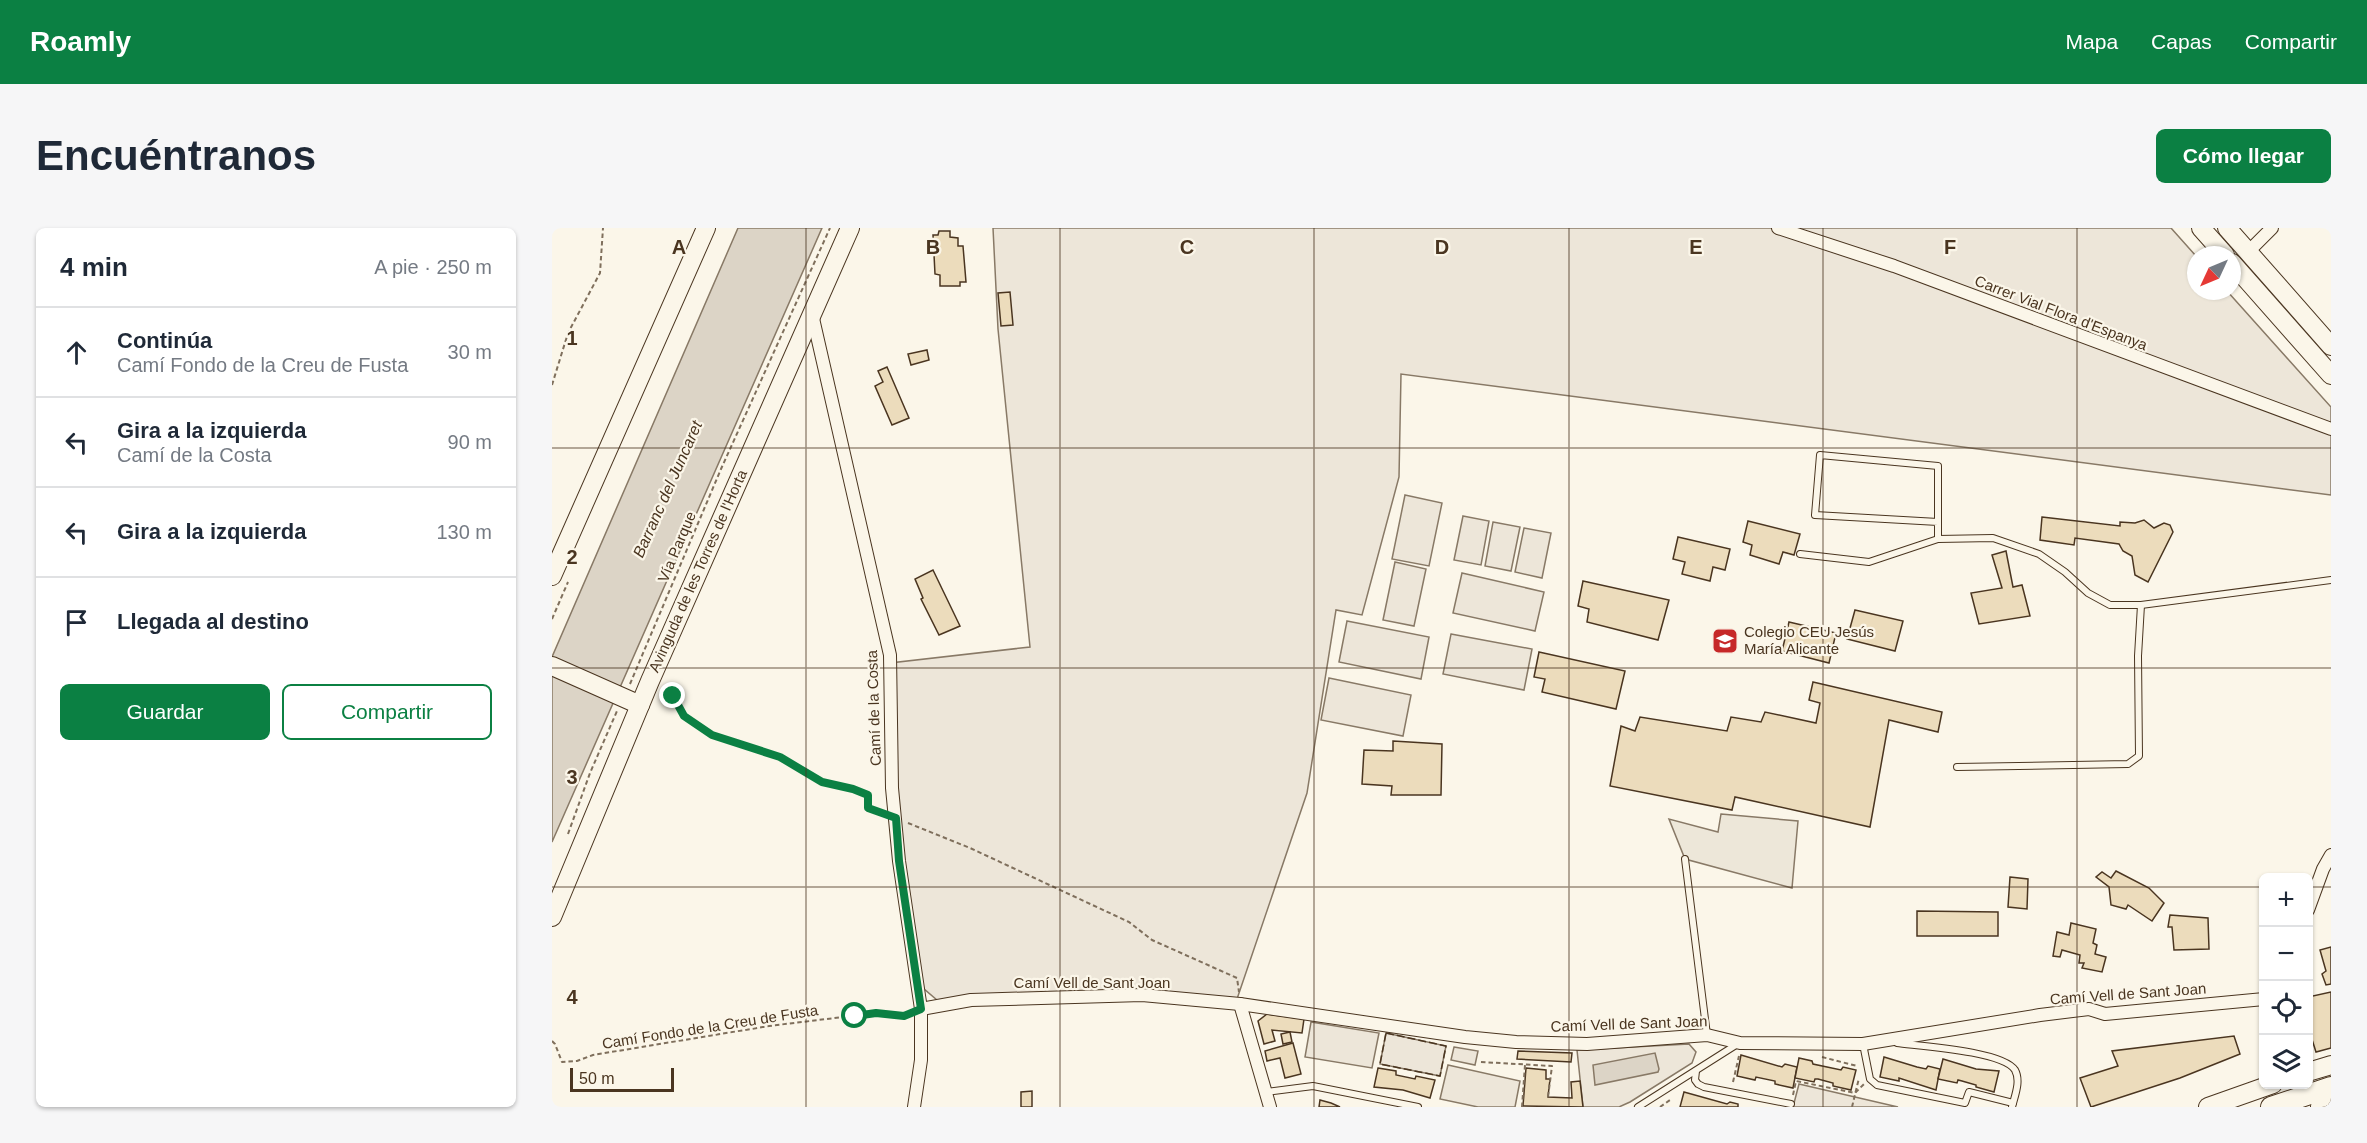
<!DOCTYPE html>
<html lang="es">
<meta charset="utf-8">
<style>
:root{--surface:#fff;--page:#f6f6f7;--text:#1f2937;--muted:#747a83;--line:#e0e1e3;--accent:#0b8043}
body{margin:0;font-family:Arial,sans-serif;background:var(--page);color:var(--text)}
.controls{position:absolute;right:18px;bottom:18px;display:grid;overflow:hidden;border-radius:9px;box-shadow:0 2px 4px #0004}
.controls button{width:54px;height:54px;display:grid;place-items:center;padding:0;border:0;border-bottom:2px solid var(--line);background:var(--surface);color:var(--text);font:30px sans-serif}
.compass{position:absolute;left:1635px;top:18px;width:54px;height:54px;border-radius:50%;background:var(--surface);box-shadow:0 2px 4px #0004;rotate:226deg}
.scale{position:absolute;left:18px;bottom:15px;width:104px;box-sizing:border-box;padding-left:6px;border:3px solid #4a3520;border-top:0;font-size:16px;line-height:21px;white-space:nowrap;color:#4a3520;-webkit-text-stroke:4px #fbf6e9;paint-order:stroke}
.stop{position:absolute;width:18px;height:18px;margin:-14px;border:4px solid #0b8043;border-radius:50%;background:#fff}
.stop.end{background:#0b8043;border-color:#fff;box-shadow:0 2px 6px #0008}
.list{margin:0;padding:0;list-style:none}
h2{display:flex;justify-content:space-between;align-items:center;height:78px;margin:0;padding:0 24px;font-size:26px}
h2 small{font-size:20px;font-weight:400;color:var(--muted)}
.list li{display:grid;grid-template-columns:39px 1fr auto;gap:18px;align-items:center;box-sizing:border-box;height:90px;padding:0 24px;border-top:2px solid var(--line)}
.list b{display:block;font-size:22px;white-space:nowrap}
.list p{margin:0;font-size:20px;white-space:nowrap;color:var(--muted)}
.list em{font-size:20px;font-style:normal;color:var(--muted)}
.actions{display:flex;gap:12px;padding:18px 24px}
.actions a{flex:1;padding:14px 0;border:2px solid var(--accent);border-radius:9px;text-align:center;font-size:21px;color:var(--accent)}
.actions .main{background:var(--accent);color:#fff}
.icon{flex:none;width:33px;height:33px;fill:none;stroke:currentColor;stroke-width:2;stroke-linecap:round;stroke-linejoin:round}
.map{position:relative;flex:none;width:1779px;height:879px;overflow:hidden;border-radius:9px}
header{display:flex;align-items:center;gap:36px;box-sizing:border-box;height:84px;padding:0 30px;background:var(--accent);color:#fff}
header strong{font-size:28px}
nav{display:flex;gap:33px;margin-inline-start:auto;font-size:21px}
.intro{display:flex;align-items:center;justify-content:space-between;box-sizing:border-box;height:144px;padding:0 36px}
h1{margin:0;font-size:42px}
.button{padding:15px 27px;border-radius:9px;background:var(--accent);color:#fff;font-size:21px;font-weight:700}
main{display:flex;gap:36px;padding:0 36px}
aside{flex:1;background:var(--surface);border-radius:9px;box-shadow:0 2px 4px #0004}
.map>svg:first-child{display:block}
.green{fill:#ede6d9;stroke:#887966;stroke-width:1.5}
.parking{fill:#ede7d9;stroke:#887966;stroke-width:1.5}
.water{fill:#dcd4c6;stroke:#887966;stroke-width:1.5}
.building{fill:#ecdcbc;stroke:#4a3520;stroke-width:1.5}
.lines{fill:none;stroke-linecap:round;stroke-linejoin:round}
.service-casing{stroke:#4a3520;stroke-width:8}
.minor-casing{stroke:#4a3520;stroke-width:14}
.secondary-casing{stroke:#4a3520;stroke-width:20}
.primary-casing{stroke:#4a3520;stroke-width:22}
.path{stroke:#7f6f5c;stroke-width:2;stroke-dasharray:4.5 3;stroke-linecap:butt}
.service{stroke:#fbf6e9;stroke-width:6}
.minor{stroke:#fbf6e9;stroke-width:12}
.secondary{stroke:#fbf6e9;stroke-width:18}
.primary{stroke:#fbf6e9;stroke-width:20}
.fence{stroke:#4a3520;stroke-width:1.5;stroke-dasharray:8 3;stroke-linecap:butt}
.route{stroke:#0b8043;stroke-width:8}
.grid{fill:none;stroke:#4a3520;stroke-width:1.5;stroke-opacity:0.55}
.labels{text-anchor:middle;stroke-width:4.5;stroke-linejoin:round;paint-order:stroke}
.street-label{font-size:15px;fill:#4a3520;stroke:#fbf6e9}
.poi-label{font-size:15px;fill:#4a3520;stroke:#fbf6e9;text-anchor:start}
.water-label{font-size:16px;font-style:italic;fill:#4a3520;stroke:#fbf6e9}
.grid-label{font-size:20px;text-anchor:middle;font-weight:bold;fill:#4a3520;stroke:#fbf6e9;stroke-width:4.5;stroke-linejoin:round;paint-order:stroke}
</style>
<header>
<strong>Roamly</strong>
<nav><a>Mapa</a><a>Capas</a><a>Compartir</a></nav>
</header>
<div class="intro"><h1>Encuéntranos</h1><a class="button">Cómo llegar</a></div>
<main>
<aside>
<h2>4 min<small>A pie · 250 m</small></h2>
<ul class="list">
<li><svg class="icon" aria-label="ahead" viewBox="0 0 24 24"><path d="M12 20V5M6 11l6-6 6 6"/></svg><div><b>Continúa</b><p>Camí Fondo de la Creu de Fusta</p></div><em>30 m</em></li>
<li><svg class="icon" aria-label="left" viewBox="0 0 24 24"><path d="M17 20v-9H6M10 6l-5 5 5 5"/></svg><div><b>Gira a la izquierda</b><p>Camí de la Costa</p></div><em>90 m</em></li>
<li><svg class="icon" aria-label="left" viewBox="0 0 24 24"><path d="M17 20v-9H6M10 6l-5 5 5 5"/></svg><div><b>Gira a la izquierda</b></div><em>130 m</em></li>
<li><svg class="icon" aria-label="arrive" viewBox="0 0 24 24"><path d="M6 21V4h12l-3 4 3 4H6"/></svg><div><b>Llegada al destino</b></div></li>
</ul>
<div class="actions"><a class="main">Guardar</a><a>Compartir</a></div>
</aside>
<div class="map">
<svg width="1779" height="879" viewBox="0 0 1779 879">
<rect width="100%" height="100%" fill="#fbf6e9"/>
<!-- green -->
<g class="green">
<path d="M441 0H1619L1644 28V63H1675L1779 179V267L849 146 847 249 810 387 784 382 755 565 685 771 385 772 371 760 344 590 338 435 478 419 446 101Z"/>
<path d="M853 267 890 275 877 338 840 331Z"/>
<path d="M911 288 937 293 929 337 902 332Z"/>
<path d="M941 294 968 299 959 343 933 338Z"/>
<path d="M972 300 999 305 990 350 963 344Z"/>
<path d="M843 334 874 341 862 398 831 392Z"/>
<path d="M910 345 992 364 983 403 901 385Z"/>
<path d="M795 393 877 409 869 451 787 434Z"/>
<path d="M899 406 980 421 972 462 891 446Z"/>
<path d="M777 450 859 467 851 508 769 492Z"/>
<path d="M759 794 827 805 820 840 753 829Z"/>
<path d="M834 805 894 818 888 848 828 836Z"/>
<path d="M1137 816 1144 824 1140 835 1078 874 1067 879H1031L1025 822Z"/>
<path d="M902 819 926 823 923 837 899 832Z"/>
<path d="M896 837 968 853 963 879H926L888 871Z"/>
<path d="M1247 856 1346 879H1241Z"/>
</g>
<!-- parking -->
<path class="parking" d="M1169 586 1246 593 1240 660 1133 631 1117 591 1166 604Z"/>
<!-- water -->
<g class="water">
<path d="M186 0H270L0 614V429Z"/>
<path d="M1103 825 1107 841 1106 844 1043 857 1041 837Z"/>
</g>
<!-- building -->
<g class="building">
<path d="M387 3H398V9L406 10V18H411L414 54H408V58H388V47L383 46 381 7H386Z"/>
<path d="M458 64 461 97 449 98 446 65Z"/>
<path d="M375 122 377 132 359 137 356 126Z"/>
<path d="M335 139 357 190 340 197 323 158 331 154 326 143Z"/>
<path d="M1490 289 1568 298V294L1583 295 1592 292 1602 300 1612 295 1618 297 1621 304 1596 354 1583 347 1580 328 1571 323 1567 316 1523 310 1522 317 1488 312Z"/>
<path d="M1196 293 1248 306 1242 327 1231 324 1227 336 1198 327 1200 317 1191 314Z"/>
<path d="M1126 309 1178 321 1173 342 1161 339 1158 353 1130 346 1133 334 1121 331Z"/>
<path d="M1454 323 1461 359 1470 357 1478 388 1427 396 1419 365 1450 360 1440 327Z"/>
<path d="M381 342 408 398 387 407 369 371 371 370 363 351Z"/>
<path d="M1031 353 1117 372 1106 412 1035 394 1037 381 1026 378Z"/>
<path d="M1303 382 1351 393 1343 423 1295 411Z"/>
<path d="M1237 394 1284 405 1277 435 1230 423Z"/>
<path d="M987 424 1073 443 1064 481 990 464 993 451 982 449Z"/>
<path d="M1261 454 1390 484 1386 504 1337 492 1318 599 1183 569 1180 582 1058 558 1069 498 1083 503 1088 489 1175 503 1179 489 1209 494 1213 484 1264 495 1268 475 1257 472Z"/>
<path d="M841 513 890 516 889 567H839L840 558 810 556 812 522 841 523Z"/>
<path d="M1564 643 1597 660 1612 675 1600 693 1576 677 1574 681 1559 677 1557 659 1544 649 1550 644 1559 650Z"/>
<path d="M1458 649 1476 651 1475 681 1456 679Z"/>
<path d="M1365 683 1446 684V708H1365Z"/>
<path d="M1618 687 1656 690 1657 721 1622 722 1620 699H1616Z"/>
<path d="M1519 695 1544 701 1541 715 1545 717 1543 726 1554 729 1550 744 1530 740 1532 735H1527L1528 727 1510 722 1508 729 1501 728 1505 704 1517 707Z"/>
<path d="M1779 719V756L1774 757 1770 746 1774 743 1768 722Z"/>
<path d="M1779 764V820L1764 824 1756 799V788L1760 787 1756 779V769Z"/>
<path d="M715 786 752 791 750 805 720 802 723 813 712 816 706 793Z"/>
<path d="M738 804 740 814 731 816 729 806Z"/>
<path d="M1682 808 1688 826 1628 850 1539 879 1528 850 1566 838 1560 823Z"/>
<path d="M741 815 749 846 733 850 728 830 715 833 713 823Z"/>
<path d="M966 823 1020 825 1019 834 965 831Z"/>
<path d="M1189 827 1230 839 1233 836 1245 839 1241 860 1223 856V853L1204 849 1203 852 1185 848Z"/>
<path d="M1332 829 1365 839 1374 841 1376 838 1388 841 1384 862 1347 850V853L1328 849Z"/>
<path d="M1247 830 1260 833 1261 836 1289 842 1291 839 1304 842 1299 862 1281 858V855L1266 851H1263L1262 854 1243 850Z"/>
<path d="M1391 831 1424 841 1447 843 1442 864 1424 859V857L1410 853 1406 852 1405 855 1386 851Z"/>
<path d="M826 840 844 843V847L863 851 864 848 883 852 878 870 851 862 822 859Z"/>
<path d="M974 840 994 842V851H998L996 869 1020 870 1019 854 1028 853 1031 879 971 878Z"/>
<path d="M480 863V879H469V864Z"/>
<path d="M1132 864 1175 876 1178 874 1186 876V879H1128Z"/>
<path d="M768 872 779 875 788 879H767Z"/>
</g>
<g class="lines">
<!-- service casing -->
<g class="service-casing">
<g id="service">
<path d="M1386 311V238L1268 227 1263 287 1386 294"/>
<path d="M1248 326 1317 334 1386 311 1441 310 1487 326 1513 344 1536 365 1558 377H1589L1779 352"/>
<path d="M1405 539 1576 536 1587 528 1586 428 1589 377"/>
<path d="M1133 631 1155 807"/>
<path d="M1345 815C1368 818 1451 823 1463 842 1469 853 1463 867 1460 879"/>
<path d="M1311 816 1318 851 1325 857 1413 875 1417 864 1461 875"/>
<path d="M1144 843 1143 852 1146 856 1152 859 1239 876"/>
<path d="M714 864 761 858 866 879"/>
<path d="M1086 879 1187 815"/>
</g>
</g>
<!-- minor casing -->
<g class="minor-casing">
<g id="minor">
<path d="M1226 0 1342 38 1779 201"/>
<path d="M1696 24 1720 0"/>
<path d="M260 86 338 427 340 560 347 633 369 781V832L362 879"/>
<path d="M1756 682 1771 641 1779 627"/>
<path d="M688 776 718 879"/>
<path d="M369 781 419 772 590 767 688 776 913 809 964 814 1035 816 1155 807 1188 815 1311 816 1488 787 1537 781 1553 786 1712 771"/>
</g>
</g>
<!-- secondary casing -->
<g class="secondary-casing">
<g id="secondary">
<path d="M1649 0 1673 27"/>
<path d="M1675 0 1779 118"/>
<path d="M1680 35 1779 147"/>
<path d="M0 348 154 0"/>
<path d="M0 438 88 477"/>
<path d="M0 689 98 453 298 0"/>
<path d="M1756 844 1779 837"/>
<path d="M1656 879 1721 856"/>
</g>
</g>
<!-- primary casing -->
<g class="primary-casing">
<g id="primary">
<path d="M1719 879 1779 859"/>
<path d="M1769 879 1779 876"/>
</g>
</g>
<!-- path -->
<g class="path">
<path d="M0 157 16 105 48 45 51 0"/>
<path d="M0 391 16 354"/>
<path d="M78 456 169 241 278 0"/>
<path d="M111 460 121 468 132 488 160 507 228 529 270 554 301 561 316 567V580L328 584"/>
<path d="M356 595 418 620 577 694 600 712 685 750 687 764"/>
<path d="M16 606 38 545 65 483"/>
<path d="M0 813 3 816 10 834 25 833 41 827 217 798 324 785 352 788 356 786"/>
<path d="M1270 829 1305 838"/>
<path d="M929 834 1000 838 996 869"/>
<path d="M1181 854 1187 828"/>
<path d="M1241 867 1244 853 1303 865 1312 856"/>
<path d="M970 879 973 837"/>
<path d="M1108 879 1118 872"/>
<path d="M1300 879 1307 850"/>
</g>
<!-- service -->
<use href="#service" class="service"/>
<!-- minor -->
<use href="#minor" class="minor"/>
<!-- secondary -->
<use href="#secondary" class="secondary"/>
<!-- primary -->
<use href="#primary" class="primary"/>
<!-- fence -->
<path class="fence" d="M834 805 894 818 888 848 828 836Z"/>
</g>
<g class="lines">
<!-- route -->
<path class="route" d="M121 468 132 488 160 507 228 529 270 554 301 561 316 567V580L344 590 347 633 369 781 352 788 324 785 303 788"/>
</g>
<!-- grid -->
<path class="grid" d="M254 0V879M508 0V879M762 0V879M1017 0V879M1271 0V879M1525 0V879M0 220H1779M0 440H1779M0 659H1712M1756 659H1779"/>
<!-- icons -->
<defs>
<g id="school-square" transform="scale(1.35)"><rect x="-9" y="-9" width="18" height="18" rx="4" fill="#c62828" stroke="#fbf6e9"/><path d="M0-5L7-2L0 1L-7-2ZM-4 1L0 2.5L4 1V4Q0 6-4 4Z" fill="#fff"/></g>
</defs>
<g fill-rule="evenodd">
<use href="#school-square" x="1173" y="413"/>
</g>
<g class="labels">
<!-- street labels -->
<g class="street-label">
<text transform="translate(1509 85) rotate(21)" y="5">Carrer Vial Flora d'Espanya</text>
<text transform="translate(125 319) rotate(-67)" y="5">Vía Parque</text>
<text transform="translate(146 343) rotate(-66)" y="5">Avinguda de les Torres de l'Horta</text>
<text transform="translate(322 480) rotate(-92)" y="5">Camí de la Costa</text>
<text x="540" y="760">Camí Vell de Sant Joan</text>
<text transform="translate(1576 766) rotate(-4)" y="5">Camí Vell de Sant Joan</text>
<text transform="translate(1077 796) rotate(-2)" y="5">Camí Vell de Sant Joan</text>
<text transform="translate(158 799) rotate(-9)" y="5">Camí Fondo de la Creu de Fusta</text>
</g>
<!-- poi labels -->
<g class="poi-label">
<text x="1192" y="409">Colegio CEU Jesús<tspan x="1192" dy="17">María Alicante</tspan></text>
</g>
<!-- water labels -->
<g class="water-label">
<text transform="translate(115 261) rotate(-66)" y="6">Barranc del Juncaret</text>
</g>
</g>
<g class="grid-label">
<text x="127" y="26">A</text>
<text x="381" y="26">B</text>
<text x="635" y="26">C</text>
<text x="890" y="26">D</text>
<text x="1144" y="26">E</text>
<text x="1398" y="26">F</text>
<text x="20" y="117">1</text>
<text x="20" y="336">2</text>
<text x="20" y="556">3</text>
<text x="20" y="776">4</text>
</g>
</svg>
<div class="controls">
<button>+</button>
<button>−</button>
<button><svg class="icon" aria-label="locate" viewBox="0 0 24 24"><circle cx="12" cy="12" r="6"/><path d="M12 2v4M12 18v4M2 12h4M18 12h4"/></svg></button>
<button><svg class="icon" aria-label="layers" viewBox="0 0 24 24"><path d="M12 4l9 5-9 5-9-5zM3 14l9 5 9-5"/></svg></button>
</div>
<svg class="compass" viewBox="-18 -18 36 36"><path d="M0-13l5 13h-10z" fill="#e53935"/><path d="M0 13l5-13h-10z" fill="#747a83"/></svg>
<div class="scale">50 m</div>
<div class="stop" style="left:303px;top:788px"></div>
<div class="stop end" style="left:121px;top:468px"></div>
</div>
</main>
